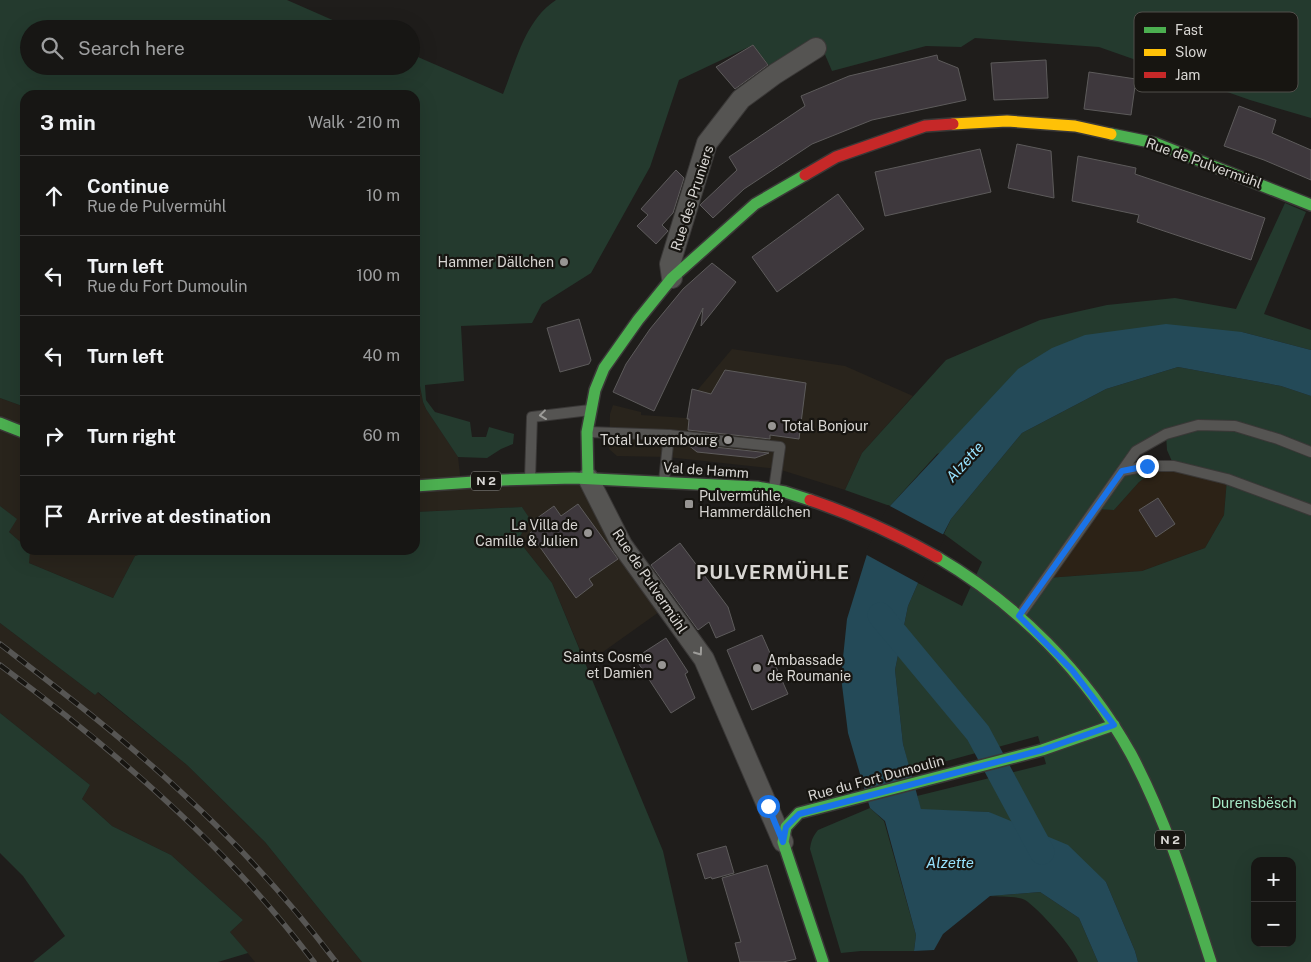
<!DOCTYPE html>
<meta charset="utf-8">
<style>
:root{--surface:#171614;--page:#201f1d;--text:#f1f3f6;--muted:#9e9fa0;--line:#363534}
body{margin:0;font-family:"Public Sans",sans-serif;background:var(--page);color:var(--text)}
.controls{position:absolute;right:15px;bottom:15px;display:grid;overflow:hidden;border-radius:10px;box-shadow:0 5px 20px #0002}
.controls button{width:45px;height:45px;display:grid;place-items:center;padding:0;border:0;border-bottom:1px solid var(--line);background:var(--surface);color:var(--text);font:25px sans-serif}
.stop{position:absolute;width:15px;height:15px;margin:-11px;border:4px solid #1a73e8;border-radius:50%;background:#fff}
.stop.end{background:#1a73e8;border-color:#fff;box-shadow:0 1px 5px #0008}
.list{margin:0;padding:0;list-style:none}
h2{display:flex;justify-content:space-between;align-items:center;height:65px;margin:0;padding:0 20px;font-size:21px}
h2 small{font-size:16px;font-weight:400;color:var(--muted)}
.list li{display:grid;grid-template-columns:32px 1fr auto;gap:15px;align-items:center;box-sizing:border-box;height:80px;padding:0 20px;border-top:1px solid var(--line)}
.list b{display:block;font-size:19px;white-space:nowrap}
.list p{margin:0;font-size:16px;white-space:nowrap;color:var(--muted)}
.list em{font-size:16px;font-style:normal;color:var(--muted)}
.icon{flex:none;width:28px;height:28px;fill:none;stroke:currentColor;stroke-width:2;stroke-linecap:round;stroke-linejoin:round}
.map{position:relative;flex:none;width:1311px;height:962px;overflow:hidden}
.search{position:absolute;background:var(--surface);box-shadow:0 5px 20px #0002;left:20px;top:20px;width:400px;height:55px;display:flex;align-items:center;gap:12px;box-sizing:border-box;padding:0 18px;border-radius:28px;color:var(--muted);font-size:19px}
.panel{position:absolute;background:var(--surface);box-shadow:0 5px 20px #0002;left:20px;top:90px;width:400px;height:465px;border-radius:15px}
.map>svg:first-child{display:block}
.built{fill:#29241c}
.industrial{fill:#2c2216}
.green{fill:#243a2e;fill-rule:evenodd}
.water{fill:#244a58}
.pier{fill:#1f1d1b}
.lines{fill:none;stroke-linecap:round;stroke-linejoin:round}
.canal{stroke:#244a58;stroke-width:25}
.building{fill:#3e383d;stroke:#5d5b5b}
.lane-casing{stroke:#3a3837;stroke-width:12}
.street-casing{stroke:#3a3837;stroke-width:22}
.fast-casing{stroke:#3a3837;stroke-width:14}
.slow-casing{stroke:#3a3837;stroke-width:14}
.jam-casing{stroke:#3a3837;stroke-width:14}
.lane{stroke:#555452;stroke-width:10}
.street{stroke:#555452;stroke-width:20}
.fast{stroke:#4caf50;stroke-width:11}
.slow{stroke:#ffc107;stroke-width:11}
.jam{stroke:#c62828;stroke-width:11}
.rail-casing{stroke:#575654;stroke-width:5.5}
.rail{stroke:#171511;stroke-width:4;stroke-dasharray:11;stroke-linecap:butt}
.oneway{stroke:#9d9c99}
.route{stroke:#1a73e8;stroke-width:6}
.poi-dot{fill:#979593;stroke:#171511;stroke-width:2}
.labels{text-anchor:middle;stroke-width:4.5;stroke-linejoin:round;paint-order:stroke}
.shield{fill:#171511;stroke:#9e9c99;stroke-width:1}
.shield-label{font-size:12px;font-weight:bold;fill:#d8d6d3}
.street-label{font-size:14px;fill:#d8d6d3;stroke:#171511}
.poi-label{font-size:14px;fill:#d8d6d3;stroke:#171511;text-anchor:end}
.park-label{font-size:14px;fill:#a7ebc8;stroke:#171511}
.water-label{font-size:15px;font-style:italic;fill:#97e2fe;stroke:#171511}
.district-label{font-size:19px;font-weight:bold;letter-spacing:1px;fill:#d8d6d3;stroke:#171511}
.key{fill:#171511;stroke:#514f4b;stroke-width:1}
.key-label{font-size:14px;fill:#d8d6d3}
</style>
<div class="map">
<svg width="1311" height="962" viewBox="0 0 1311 962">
<rect width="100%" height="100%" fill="#1f1d1b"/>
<!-- built -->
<g class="built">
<path d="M732 349 845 366 913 396 862 453 845 490 778 469 667 457 617 456 609 449 610 414 613 405 641 412V415L687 418 690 399Z"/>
<path d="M420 386 423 402 426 409 458 457 461 483 588 478 666 607 586 664 552 583 518 540 530 520 522 507 415 512V387Z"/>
<path d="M0 398 25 407V546L9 532 16 519 0 506Z"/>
<path d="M29 550H154L135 556 113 598 29 563Z"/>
<path d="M0 623 95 695 97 692 187 765 265 842 362 962H255L230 932 243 920 171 855 112 826 82 799 90 785 0 713Z"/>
</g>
<!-- industrial -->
<path class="industrial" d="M1163 465 1227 479 1224 515 1205 548 1142 571 1046 578 1095 509 1114 510 1139 482Z"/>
<!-- green -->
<g class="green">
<path d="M0 0H287L353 29H29V66H411V54L503 94C516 62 525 20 556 0H1311V118L1250 100 1099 47 975 38 961 47 926 46 832 71 820 43 771 68 753 45 679 80 650 167 591 273 542 304 532 323 461 326 464 381 425 385 426 400 435 412 470 422 472 437H486L489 427 514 434 513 444 501 449 487 458 458 457 426 409 423 402 420 386 415 387V95H25V407L0 398Z"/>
<path d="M1285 203 1306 212 1264 314 1311 330V350L1242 332 937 454 890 506 845 490 862 453 946 360 1040 320 1107 305 1175 298 1236 309Z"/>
<path d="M1178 367 1281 386 1311 396V962H1138L1135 951 1106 882 989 812 921 810 917 796 1046 764 1038 736 910 771 903 744 895 670 908 606 918 583 962 606 982 562 944 534 951 519 1022 433 1106 389ZM1166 434 1167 450 1174 466 1227 479 1224 515 1205 548 1142 571 1047 578 1095 509 1114 510 1139 482 1163 465 1122 471 1136 451ZM1255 861H1292V943H1255Z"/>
<path d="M0 506 17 519 9 532 25 546V550L30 551 29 563 113 598 135 556 154 550H415V512L522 507 530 519 518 540 552 583 663 851 688 962H362L265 842 187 765 98 692 95 695 0 623Z"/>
<path d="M0 713 90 785 82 799 112 826 171 855 243 920 230 932 248 953 218 962H33L65 936 23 876 0 853Z"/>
<path d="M870 808 884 821 916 935 914 951H861L841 953 810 849C811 841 813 836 818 830Z"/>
<path d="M1040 892 1079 918 1098 962H1078C1074 948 1038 908 1025 900 1019 896 998 897 990 896Z"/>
</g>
<!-- water -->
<path class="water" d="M1166 324 1242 332 1311 350V396L1281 386 1178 367 1106 389 1022 433 951 519 918 583 908 606 895 670 903 744 921 809 989 812 1068 845 1106 882 1135 951 1138 962H1098L1079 918 1040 892 990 896 943 934 934 950 914 951 916 935 885 821 870 808 848 733 841 677 847 619 868 551 890 506 1018 369 1052 348 1085 335Z"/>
<!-- pier -->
<path class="pier" d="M888 505 946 536 920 584 865 554Z"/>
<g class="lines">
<!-- canal -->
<path class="canal" d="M880 615 978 733 1042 852"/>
</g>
<!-- building -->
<g class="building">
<path d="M753 45 768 65 735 89 716 67Z"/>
<path d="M937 55 938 60 958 68 966 100 872 120 812 144 744 189 713 218 700 205 737 170 729 157 805 106 801 96 849 76Z"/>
<path d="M1046 60 1048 98 994 100 991 63Z"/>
<path d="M1089 72 1136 79 1131 115 1084 109Z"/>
<path d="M1239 106 1276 120 1272 133 1311 150V180L1264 160 1224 146Z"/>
<path d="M1017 144 1051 151 1054 198 1008 188Z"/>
<path d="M980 149 991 192 885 216 875 172Z"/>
<path d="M1078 156 1136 168 1135 174 1265 218 1251 260 1137 222 1139 215 1072 201Z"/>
<path d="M676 170 684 178 673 213 662 225 668 231 656 244 637 226 648 215 641 209Z"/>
<path d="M838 194 864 229 777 292 752 257Z"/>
<path d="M712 263 736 282 701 326 703 308 654 411 613 392 626 364 650 329 683 289Z"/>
<path d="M579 319 591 360 589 364 560 372 547 328Z"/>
<path d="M725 370 806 383 799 439 770 435V439L688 430 689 419H687L692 389 711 394Z"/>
<path d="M687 444 769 453 755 458 697 452Z"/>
<path d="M1158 498 1175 524 1156 537 1139 510Z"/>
<path d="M578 504 618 559 589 579 593 585 576 598 530 533 538 527 533 521 554 506 561 516Z"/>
<path d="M680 543 728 607 735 630 716 638 709 622 698 630 651 565Z"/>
<path d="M762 635 788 694 752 710 727 650Z"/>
<path d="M666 638 688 672 685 674 695 698 671 713 635 658Z"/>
<path d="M726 846 734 873 712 879 711 877 705 879 697 854Z"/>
<path d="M767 865 796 959 783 962H740L735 943 741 942 722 878Z"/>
</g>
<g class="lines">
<!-- lane casing -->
<g class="lane-casing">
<g id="lane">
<path d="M588 432 669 435 780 447 774 489"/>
<path d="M1122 471 1147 466H1174L1227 479 1311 510"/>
<path d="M530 479 532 417 590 410"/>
<path d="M664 481 669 435"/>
<path d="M1020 615 1136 451 1166 434 1198 425 1235 426 1278 439 1311 452"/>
</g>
</g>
<!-- street casing -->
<g class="street-casing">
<g id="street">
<path d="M672 278 670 264 707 143 741 99 775 74 816 48"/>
<path d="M588 478 622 545 704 659 783 842"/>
</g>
</g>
<!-- fast casing -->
<g class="fast-casing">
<g id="fast">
<path d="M1111 134 1155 143 1311 205"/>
<path d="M0 423 25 433"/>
<path d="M588 478 587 432 595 390 604 368 638 320 672 278 755 204 805 175"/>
<path d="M415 486 503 480 574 478 757 487 785 492 810 500"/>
<path d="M937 557C1017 604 1086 673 1131 754 1166 820 1188 891 1211 962"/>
<path d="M823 962 783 842 786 827 799 813 1042 750 1114 725"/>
</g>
</g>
<!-- slow casing -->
<g class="slow-casing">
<path id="slow" d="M953 124 1007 121 1075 126 1111 134"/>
</g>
<!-- jam casing -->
<g class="jam-casing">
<g id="jam">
<path d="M805 175 836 157 925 126 953 124"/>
<path d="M810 500C854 515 896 534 937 557"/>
</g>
</g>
<!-- lane -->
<use href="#lane" class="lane"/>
<!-- street -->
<use href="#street" class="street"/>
<!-- fast -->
<use href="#fast" class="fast"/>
<!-- slow -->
<use href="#slow" class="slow"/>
<!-- jam -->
<use href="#jam" class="jam"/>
<!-- rail casing -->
<g class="rail-casing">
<g id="rail">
<path d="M0 644C61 691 123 738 180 791 237 843 290 901 336 962"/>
<path d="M0 665C89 731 176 803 251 886 273 910 294 936 314 962"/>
</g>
</g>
<!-- rail -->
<use href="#rail" class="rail"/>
</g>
<!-- one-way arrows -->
<defs><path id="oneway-chevron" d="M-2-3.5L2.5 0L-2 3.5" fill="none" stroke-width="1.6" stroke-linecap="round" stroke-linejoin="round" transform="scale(1.25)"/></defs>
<g class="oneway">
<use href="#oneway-chevron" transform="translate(543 415) rotate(173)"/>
<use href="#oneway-chevron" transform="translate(699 652) rotate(54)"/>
</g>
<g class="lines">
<!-- route -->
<path class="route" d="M768 806 783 842 786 827 799 814 1042 750 1114 725 1072 670 1019 616 1122 471 1147 466"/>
</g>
<!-- markers -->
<g class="poi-dot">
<circle cx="564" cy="262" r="5"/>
<circle cx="772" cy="426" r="5"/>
<circle cx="728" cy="440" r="5"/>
<rect x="684" y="499" width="10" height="10" rx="2.5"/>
<circle cx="588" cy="533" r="5"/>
<circle cx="662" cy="665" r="5"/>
<circle cx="757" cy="668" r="5"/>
</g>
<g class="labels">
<!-- shield labels -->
<g class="shield">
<rect x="471" y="471.5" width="30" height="19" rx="4"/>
<rect x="1155" y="830.5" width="30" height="19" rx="4"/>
</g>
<g class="shield-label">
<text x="486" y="485">N 2</text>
<text x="1170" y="844">N 2</text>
</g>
<!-- street labels -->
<g class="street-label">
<text transform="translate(1204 163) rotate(20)" y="5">Rue de Pulvermühl</text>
<text transform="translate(692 198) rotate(-72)" y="5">Rue des Pruniers</text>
<text transform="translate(706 470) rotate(4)" y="5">Val de Hamm</text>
<text transform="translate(650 581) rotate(56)" y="5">Rue de Pulvermühl</text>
<text transform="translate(876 778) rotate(-15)" y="5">Rue du Fort Dumoulin</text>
</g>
<!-- poi labels -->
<g class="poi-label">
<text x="554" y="267">Hammer Dällchen</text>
<text x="782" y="431" text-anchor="start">Total Bonjour</text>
<text x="718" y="445">Total Luxembourg</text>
<text x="699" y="501" text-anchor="start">Pulvermühle,<tspan x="699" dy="16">Hammerdällchen</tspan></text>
<text x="578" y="530">La Villa de<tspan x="578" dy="16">Camille &amp; Julien</tspan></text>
<text x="652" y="662">Saints Cosme<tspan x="652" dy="16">et Damien</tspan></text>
<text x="767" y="665" text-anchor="start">Ambassade<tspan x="767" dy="16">de Roumanie</tspan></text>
</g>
<!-- park labels -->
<g class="park-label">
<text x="1254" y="808">Durensbësch</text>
</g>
<!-- water labels -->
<g class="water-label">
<text transform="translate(965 462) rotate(-48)" y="5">Alzette</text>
<text x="950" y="868">Alzette</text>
</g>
<!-- district labels -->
<g class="district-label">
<text x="773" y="579">PULVERMÜHLE</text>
</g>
</g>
<!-- legend -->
<rect x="1134" y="12" width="164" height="80" rx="8" class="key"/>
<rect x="1144" y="27" width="22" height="6" fill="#4caf50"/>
<rect x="1144" y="49" width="22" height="7" fill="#ffc107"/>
<rect x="1144" y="72" width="22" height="6" fill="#c62828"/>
<g class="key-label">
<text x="1175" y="35">Fast</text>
<text x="1175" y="57">Slow</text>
<text x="1175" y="80">Jam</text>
</g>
</svg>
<div class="controls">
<button>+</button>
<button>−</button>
</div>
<div class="stop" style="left:768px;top:806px"></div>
<div class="stop end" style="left:1147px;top:466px"></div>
<div class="search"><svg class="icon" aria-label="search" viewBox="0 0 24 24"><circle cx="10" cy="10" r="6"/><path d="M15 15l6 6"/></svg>Search here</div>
<section class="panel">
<h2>3 min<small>Walk · 210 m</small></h2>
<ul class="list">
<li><svg class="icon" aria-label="ahead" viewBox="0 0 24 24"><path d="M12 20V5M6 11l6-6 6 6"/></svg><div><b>Continue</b><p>Rue de Pulvermühl</p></div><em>10 m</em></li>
<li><svg class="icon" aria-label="left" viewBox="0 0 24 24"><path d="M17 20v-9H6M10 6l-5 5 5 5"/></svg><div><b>Turn left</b><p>Rue du Fort Dumoulin</p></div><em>100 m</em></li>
<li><svg class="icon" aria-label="left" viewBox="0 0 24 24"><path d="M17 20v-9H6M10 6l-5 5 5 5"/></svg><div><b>Turn left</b></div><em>40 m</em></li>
<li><svg class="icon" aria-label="right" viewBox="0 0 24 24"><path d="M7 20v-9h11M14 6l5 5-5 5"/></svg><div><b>Turn right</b></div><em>60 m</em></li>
<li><svg class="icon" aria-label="arrive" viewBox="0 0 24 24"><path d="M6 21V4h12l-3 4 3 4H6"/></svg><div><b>Arrive at destination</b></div></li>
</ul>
</section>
</div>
